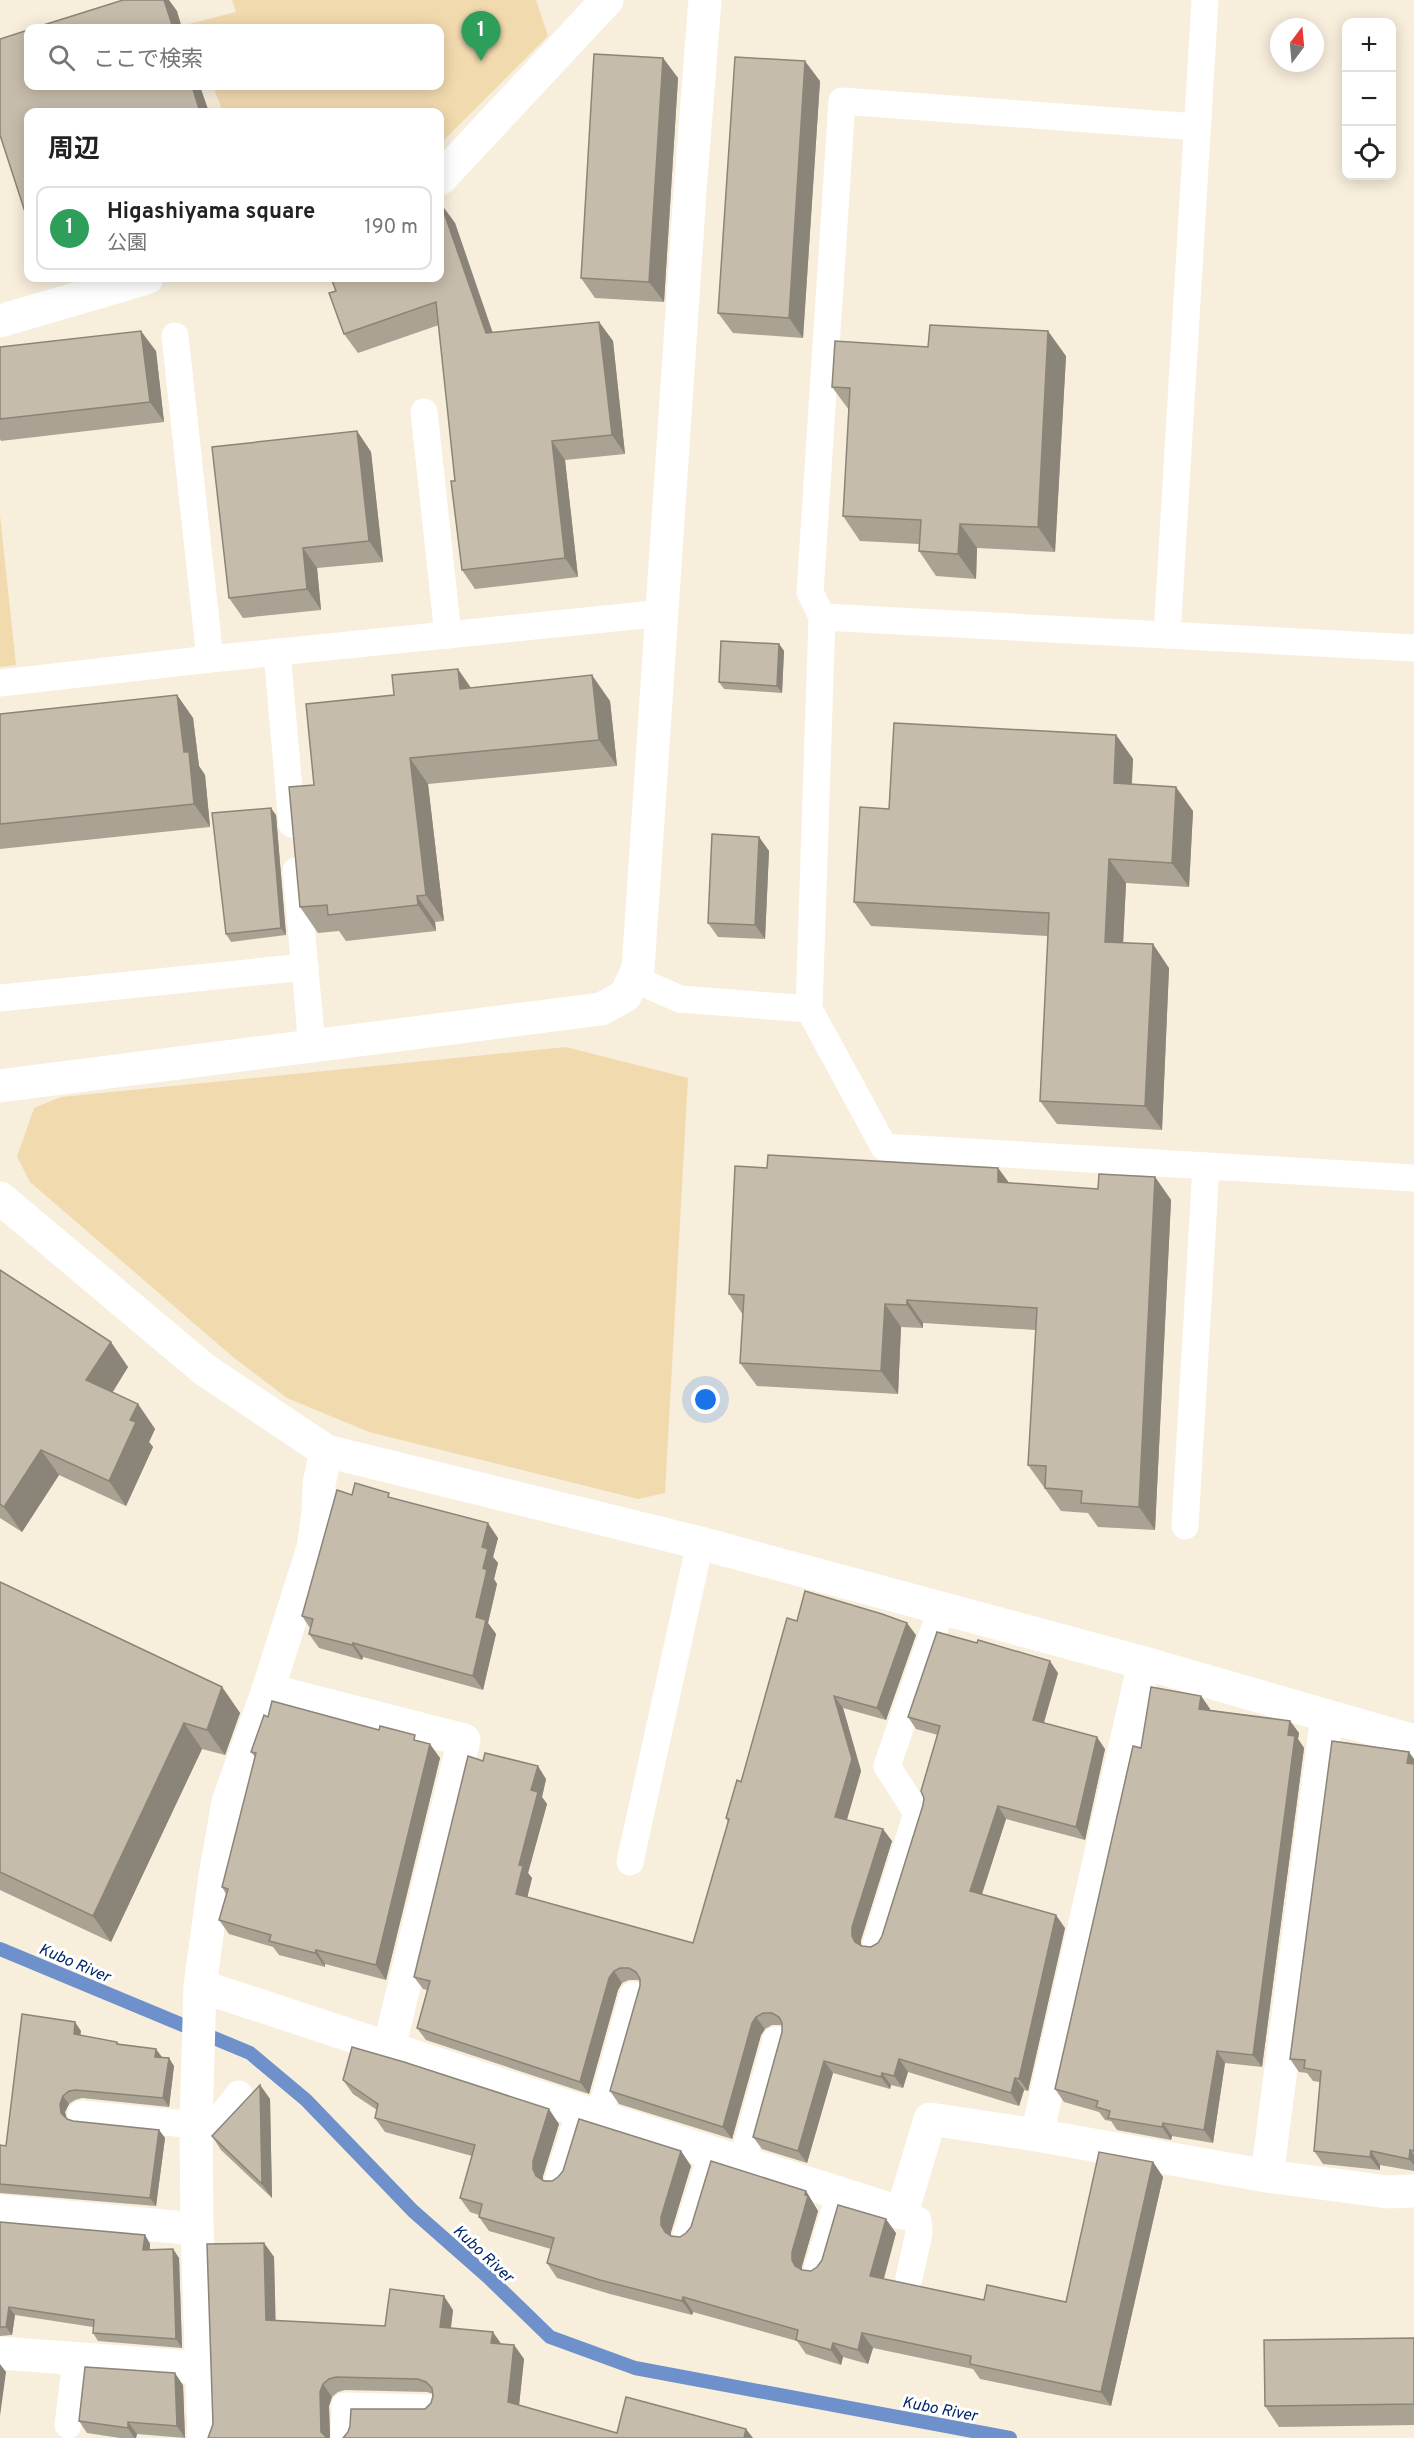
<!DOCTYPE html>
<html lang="ja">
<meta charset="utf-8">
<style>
:root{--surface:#fff;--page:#f2f2f2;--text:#222;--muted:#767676;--line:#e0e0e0;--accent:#9255cc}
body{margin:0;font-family:Overpass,"Noto Sans JP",sans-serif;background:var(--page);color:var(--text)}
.controls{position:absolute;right:18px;top:18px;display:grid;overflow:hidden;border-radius:12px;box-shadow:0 3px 15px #0003}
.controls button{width:54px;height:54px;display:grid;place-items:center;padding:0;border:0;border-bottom:2px solid var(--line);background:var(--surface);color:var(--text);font:30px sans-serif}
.compass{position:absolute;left:1270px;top:18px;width:54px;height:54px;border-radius:50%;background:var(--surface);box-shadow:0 3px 15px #0003;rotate:16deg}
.you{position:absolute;left:706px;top:1400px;width:21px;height:21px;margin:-15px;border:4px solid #fff;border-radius:50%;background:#1a73e8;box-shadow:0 0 0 9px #1a73e833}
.badge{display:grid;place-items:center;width:39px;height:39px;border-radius:50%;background:var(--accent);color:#fff;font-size:20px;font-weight:700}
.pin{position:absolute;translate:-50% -50px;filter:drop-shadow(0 2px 3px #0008)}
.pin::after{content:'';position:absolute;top:32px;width:21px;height:18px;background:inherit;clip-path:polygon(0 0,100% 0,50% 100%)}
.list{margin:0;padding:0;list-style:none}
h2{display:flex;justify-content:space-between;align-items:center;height:78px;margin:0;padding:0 24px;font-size:26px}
h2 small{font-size:20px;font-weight:400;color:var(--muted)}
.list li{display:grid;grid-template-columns:39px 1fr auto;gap:18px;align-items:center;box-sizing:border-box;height:84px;margin:0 12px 12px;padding:0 12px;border:2px solid var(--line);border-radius:12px}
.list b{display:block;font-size:22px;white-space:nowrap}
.list p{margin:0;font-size:20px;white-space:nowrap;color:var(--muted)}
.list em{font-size:20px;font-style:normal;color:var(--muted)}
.icon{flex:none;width:33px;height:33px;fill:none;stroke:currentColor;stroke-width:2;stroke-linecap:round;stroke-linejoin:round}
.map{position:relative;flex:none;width:1414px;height:2438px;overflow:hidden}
.search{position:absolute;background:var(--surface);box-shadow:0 3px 15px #0003;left:24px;top:24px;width:420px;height:66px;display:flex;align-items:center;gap:15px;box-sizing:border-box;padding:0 21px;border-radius:12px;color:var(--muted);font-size:22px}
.panel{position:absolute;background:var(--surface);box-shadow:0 3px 15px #0003;left:24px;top:108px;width:420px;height:174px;border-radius:12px}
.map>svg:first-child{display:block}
.green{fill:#f2daaf}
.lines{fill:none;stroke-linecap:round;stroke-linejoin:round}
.stream{stroke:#6e91cb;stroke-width:14}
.service{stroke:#fff;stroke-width:27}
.minor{stroke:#fff;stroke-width:33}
.wall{fill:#aaa293}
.shaded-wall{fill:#8b8478}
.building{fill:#c6bcab;stroke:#8b8478;stroke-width:1.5}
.labels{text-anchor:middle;stroke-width:6;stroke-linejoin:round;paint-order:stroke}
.water-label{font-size:16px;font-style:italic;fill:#00266a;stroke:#fff}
</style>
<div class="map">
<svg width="1414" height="2438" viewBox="0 0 1414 2438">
<rect width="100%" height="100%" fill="#f8eedc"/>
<!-- green -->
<g class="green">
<path d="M232 0H536L548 36 440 144V112H223L213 86H440V28H191L189 24 236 12Z"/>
<path d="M0 515 16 665 0 667Z"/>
<path d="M566 1047 688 1078 665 1493 638 1499 369 1432 287 1398 233 1357 30 1182 17 1157 34 1108 61 1097Z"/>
</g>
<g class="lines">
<!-- stream -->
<path class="stream" d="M0 1949 250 2053 306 2100 413 2211 488 2277 550 2337 635 2368 1010 2438"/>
<!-- service -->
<g class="service">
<path d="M1197 127 842 101 810 592 822 617 809 1009 884 1147 1414 1178"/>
<path d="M175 336 210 659"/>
<path d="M424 412 448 635"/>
<path d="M822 617 1414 648"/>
<path d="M1167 635 1205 0"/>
<path d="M277 652 292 824"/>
<path d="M0 683 210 659 664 613"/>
<path d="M296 871 312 1046"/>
<path d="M634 979 680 999 809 1009"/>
<path d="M0 998 305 967"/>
<path d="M1185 1526 1206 1166"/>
<path d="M630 1862 700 1543"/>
<path d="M876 1944 917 1813 887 1766 941 1610"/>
<path d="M81 2114 196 2125 216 2123 239 2094"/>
<path d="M599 2117 633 1995"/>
<path d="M742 2162 776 2040"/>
<path d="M558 2180 580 2111"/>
<path d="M902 2213 918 2220 919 2233 909 2278"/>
<path d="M686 2236 712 2153"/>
<path d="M817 2270 840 2193"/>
<path d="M68 2425 76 2360"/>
<path d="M344 2438 345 2406 427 2408"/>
</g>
<!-- minor -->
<g class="minor">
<path d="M440 179 607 0"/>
<path d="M0 321 147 278"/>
<path d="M0 1086 601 1009 625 996 638 969 690 192 705 0"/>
<path d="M0 1198 205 1370 326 1451 700 1543 1144 1663 1414 1741"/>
<path d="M1144 1663 1037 2135 1267 2176 1388 2192 1414 2191"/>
<path d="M268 1690 464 1740 389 2048"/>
<path d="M200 1986 599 2117 902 2213 930 2119 1037 2135"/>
<path d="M1267 2176 1327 1716"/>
<path d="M0 2211 197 2229"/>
<path d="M0 2353 203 2368"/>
<path d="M204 2438 197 2229 196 2125 200 1986 215 1876 228 1802 268 1690 313 1548 318 1513 319 1484 326 1451"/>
</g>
</g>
<!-- wall -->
<g class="wall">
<path d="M663 58 678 78 664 302 595 298 581 278Z"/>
<path d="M820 81 803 338 733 333 718 313Z"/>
<path d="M441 204 455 223 493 333 599 322 613 341 625 454 565 460 578 577 475 589 462 570 455 481 439 325 358 353 344 334 440 278Z"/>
<path d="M0 347 156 351 164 422 1 441 0 439Z"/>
<path d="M1066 356 1055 552 977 548 976 579 936 576 919 551V544L860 541 843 516 849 410 832 387Z"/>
<path d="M357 431 371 452 383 562 317 568 321 610 243 618 229 598Z"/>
<path d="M779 644 784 651 782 693 724 689 719 682Z"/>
<path d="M471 688 610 701 617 766 428 784 444 921 435 922 436 931 346 941 339 931 318 933 300 907 314 785Z"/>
<path d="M177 695 193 718 199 766 205 775 210 827 0 849V714Z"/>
<path d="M1116 735 1133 759 1132 784 1193 811 1189 887 1126 883 1123 943 1169 968 1162 1130 1057 1124 1040 1101 1048 936 871 926 854 902 889 809Z"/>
<path d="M276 815 286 935 231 942 226 934Z"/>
<path d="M759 837 769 851 765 939 718 937 708 923Z"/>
<path d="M767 1168H998L1009 1183 1098 1189 1155 1177 1171 1200 1155 1530 1098 1527 1088 1513 1061 1511 1028 1465 1036 1330 923 1323V1328L901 1327 898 1394 757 1386 740 1363 743 1315 729 1294Z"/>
<path d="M0 1270 128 1367 112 1393 138 1404 155 1429 149 1442 153 1447 126 1506 59 1475 22 1532 0 1518Z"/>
<path d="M352 1495 392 1498 498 1538 493 1557 498 1563 494 1579 497 1584 488 1623 496 1634 483 1690 363 1657 362 1660 319 1648 309 1634 310 1628 302 1616Z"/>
<path d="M0 1582 222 1687 240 1713 225 1755 202 1749 111 1942 0 1890Z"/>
<path d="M797 1621 916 1635 886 1720 843 1708 861 1771 847 1820 892 1841 861 1940V1946H862L871 1947 878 1943 882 1936 923 1805 938 1735 916 1729 908 1717 1058 1673 1044 1723 1105 1749 1085 1840 1006 1819 982 1894 1065 1928 1028 2091 1024 2090 1019 2106 908 2072 903 2088 891 2085 890 2089 833 2073 807 2163 762 2149 753 2137 782 2032V2026L781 2025H772L765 2029 761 2035 732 2139 619 2104 610 2091 640 1986V1981L638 1980H629L622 1983 618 1990 589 2094 426 2040 417 2028 427 1990 423 1989 414 1977 546 1779 542 1797 547 1804 528 1873 532 1878 527 1897 693 1943 728 1822 726 1818 741 1782Z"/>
<path d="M1201 1696 1210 1709V1710L1290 1721 1299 1733 1298 1739 1304 1748 1262 2067 1225 2063 1213 2143 1172 2136 1171 2140 1117 2130 1111 2121 1105 2120 1099 2112 1064 2102 1055 2089 1141 1748Z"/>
<path d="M268 1717 419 1741 440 1758 386 1980 325 1964V1967L279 1955 273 1947 229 1934 219 1920 226 1894 222 1887 255 1757 251 1752Z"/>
<path d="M1414 1759V2171L1380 2165V2170L1323 2164 1314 2151 1320 2082 1313 2081 1307 2073 1299 2072 1290 2059Z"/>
<path d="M81 2031 80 2035 117 2042 119 2044 162 2057 174 2066 169 2107 82 2098 75 2100 69 2104 65 2112 67 2119 73 2121 159 2130 165 2138 156 2206 0 2193V2145L6 2146Z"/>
<path d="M343 2080 559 2124 543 2176V2180L552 2181 681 2151 691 2166 671 2232V2236L680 2237 806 2191 818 2211 802 2266V2270L811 2271 896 2233 884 2279 984 2300 1066 2302 1153 2162 1163 2177 1111 2406 980 2379 973 2369 873 2348 868 2364 843 2357 841 2365 806 2354 797 2341 693 2312 692 2315 610 2294 557 2278 547 2263 551 2249 489 2231 479 2217V2215L470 2212 460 2198 472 2156 385 2132 375 2118 377 2110 353 2094Z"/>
<path d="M260 2085 270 2099 272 2198 221 2150 212 2136Z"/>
<path d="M0 2222 145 2235 150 2244V2250L173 2249 179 2258 182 2348 98 2341 93 2333V2327L15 2315 12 2335 0 2336Z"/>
<path d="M264 2243 274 2257 275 2321 385 2326 453 2310 451 2328 501 2344 514 2345 524 2359 519 2405 617 2433 343 2438 425 2409 431 2403 433 2396V2394L427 2392 345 2390 338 2392 332 2397 329 2406 330 2438H208L213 2424Z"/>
<path d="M1414 2338V2425L1279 2427 1265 2406Z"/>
<path d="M183 2385 185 2438 137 2434 136 2438H120L87 2433 79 2421Z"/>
</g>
<!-- shaded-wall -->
<g class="shaded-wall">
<path d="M164 0H169L177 11 182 28H173Z"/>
<path d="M663 58 678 78 664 302 649 282Z"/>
<path d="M805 61 820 81 803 338 789 318Z"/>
<path d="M192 86H200L209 112H200Z"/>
<path d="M441 204 455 223 499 352 486 333Z"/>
<path d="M599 322 613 341 625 454 612 435Z"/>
<path d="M141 331 156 351 164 422 150 402Z"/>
<path d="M1048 331 1066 356 1055 552 1038 527Z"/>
<path d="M357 431 371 452 383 562 369 541Z"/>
<path d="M552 441 565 460 578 577 565 558Z"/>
<path d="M960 524 977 548 976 579 958 554Z"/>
<path d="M303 548 317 568 321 610 307 589Z"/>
<path d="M779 644 784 651 782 693 777 686Z"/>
<path d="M458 669 476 695 460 689Z"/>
<path d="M592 675 610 701 617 766 599 740Z"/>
<path d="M177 695 193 718 199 766 205 775 210 827 194 804 184 752Z"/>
<path d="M1116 735 1133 759 1130 807 1114 783Z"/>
<path d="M410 758 428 784 444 921 426 895Z"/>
<path d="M1176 787 1193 811 1189 887 1172 863Z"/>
<path d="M271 808 276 815 286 935 281 928Z"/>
<path d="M759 837 769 851 765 939 755 925Z"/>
<path d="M1109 859 1126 883 1122 966 1105 942Z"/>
<path d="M417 896 435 922 436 931 418 905Z"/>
<path d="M1153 944 1169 968 1162 1130 1145 1106Z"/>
<path d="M998 1168 1015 1191 998 1182Z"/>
<path d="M1155 1177 1171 1200 1155 1530 1139 1507Z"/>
<path d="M907 1300 923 1323V1328L907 1305Z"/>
<path d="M885 1304 901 1327 898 1394 881 1371Z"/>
<path d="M111 1342 128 1367 104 1406 86 1380Z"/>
<path d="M138 1404 155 1429 149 1442 153 1447 126 1506 109 1481 130 1420Z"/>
<path d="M41 1450 59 1475 22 1532 4 1507Z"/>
<path d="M488 1523 498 1538 493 1557 498 1563 494 1579 497 1584 488 1623 496 1634 483 1690 473 1676 476 1617 483 1568 482 1547Z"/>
<path d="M907 1623 916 1635 886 1720 877 1708Z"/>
<path d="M353 1643 363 1657 362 1660 352 1645Z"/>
<path d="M1050 1661 1058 1673 1041 1732 1033 1720Z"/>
<path d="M222 1687 240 1713 225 1755 207 1730Z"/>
<path d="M834 1696 843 1708 861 1771 844 1829 835 1817Z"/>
<path d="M1201 1696 1210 1709 1208 1721 1199 1709Z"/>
<path d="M1290 1721 1299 1733 1298 1739 1304 1748 1262 2067 1253 2055Z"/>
<path d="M184 1723 202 1749 111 1942 93 1916Z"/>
<path d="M1097 1737 1105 1749 1085 1840 1076 1827Z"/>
<path d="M430 1744 440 1758 386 1980 376 1965Z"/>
<path d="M1409 1752 1414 1759V1773L1407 1763Z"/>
<path d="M538 1766 546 1779 542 1797 547 1804 528 1873 532 1878 525 1907 516 1894 519 1865 531 1790Z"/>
<path d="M998 1806 1006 1819 979 1903 970 1891Z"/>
<path d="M883 1829 892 1841 861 1940V1948L855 1942 852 1936V1927Z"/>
<path d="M1056 1915 1065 1928 1028 2091 1019 2079Z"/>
<path d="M316 1950 325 1964V1967L315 1953Z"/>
<path d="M614 1971 622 1983 618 1990 589 2094 580 2082 609 1978Z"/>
<path d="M756 2017 765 2029 761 2035 732 2139 723 2127 752 2023Z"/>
<path d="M75 2022 81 2031 79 2042 74 2034Z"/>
<path d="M156 2049 162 2057H155Z"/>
<path d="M1217 2051 1225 2063 1213 2143 1204 2130Z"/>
<path d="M169 2058 174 2066 169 2107 163 2098Z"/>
<path d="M899 2059 908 2072 903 2088 894 2076Z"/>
<path d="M824 2061 833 2073 807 2163 798 2151Z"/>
<path d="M882 2073 891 2085 890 2089 881 2077Z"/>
<path d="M1015 2078 1024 2090 1019 2106 1011 2093Z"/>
<path d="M260 2085 270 2099 272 2198 262 2184Z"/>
<path d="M63 2096 69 2104 65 2112 67 2121 61 2113 60 2104Z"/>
<path d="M549 2109 559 2124 543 2176V2184L536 2176 533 2169V2161Z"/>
<path d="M1163 2123 1172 2136 1171 2140 1162 2127Z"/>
<path d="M159 2130 165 2138 156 2206 150 2198Z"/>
<path d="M1410 2150 1414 2155V2165L1409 2159Z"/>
<path d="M681 2151 691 2166 671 2232V2240L661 2225V2217Z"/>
<path d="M1371 2151 1380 2165V2170L1370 2157Z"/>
<path d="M1153 2162 1163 2177 1111 2406 1101 2392Z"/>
<path d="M806 2191 818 2211 802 2266V2274L795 2266 792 2260V2252Z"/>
<path d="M886 2219 896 2233 880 2291 870 2276Z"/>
<path d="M145 2235 150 2244 149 2258 143 2250Z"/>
<path d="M264 2243 274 2257 276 2333 266 2320Z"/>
<path d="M173 2249 179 2258 182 2348 176 2339Z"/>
<path d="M444 2296 453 2310 449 2340 440 2327Z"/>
<path d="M683 2297 693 2312 692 2315 682 2301Z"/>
<path d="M9 2307 15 2315 12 2335 6 2327Z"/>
<path d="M493 2332 502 2345 491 2343Z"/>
<path d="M862 2333 873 2348 868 2364 858 2350Z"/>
<path d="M833 2343 843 2357 841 2365 831 2350Z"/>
<path d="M514 2345 524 2359 518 2415 508 2402Z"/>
<path d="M0 2364 6 2372 0 2416Z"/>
<path d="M175 2373 183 2385 185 2438 177 2426Z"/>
<path d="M323 2384 332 2397 329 2406 330 2438H325L321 2432 320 2392Z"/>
<path d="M128 2422 137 2434 136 2438H134L128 2428Z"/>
<path d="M746 2429 753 2438H744Z"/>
</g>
<!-- building -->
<g class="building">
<path d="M123 0H164L173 28H34Z"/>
<path d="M28 30V86H192L200 112H28V221L0 135V39Z"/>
<path d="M594 54 663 58 649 282 581 278Z"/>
<path d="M735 57 805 61 789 318 718 313Z"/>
<path d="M440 204H441L486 333 599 322 612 435 552 441 565 558 462 570 451 481H455L436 302 344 334 329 293 336 291 331 278H440Z"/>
<path d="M930 325 1048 331 1038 527 960 524 958 554 919 551 921 520 843 516 850 388 832 387 835 341 928 347Z"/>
<path d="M141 331 150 402 0 419V347Z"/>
<path d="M357 431 369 541 303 548 307 589 229 598 212 447Z"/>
<path d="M721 641 779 644 777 686 719 682Z"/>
<path d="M458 669 460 689 592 675 599 740 410 758 426 895 417 896 418 905 328 915 327 905 300 907 289 787 314 785 306 704 394 695 392 675Z"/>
<path d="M177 695 184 752H189L194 804 0 824V714Z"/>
<path d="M894 723 1116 735 1114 783 1176 787 1172 863 1109 859 1105 942 1153 944 1145 1106 1040 1101 1049 913 854 902 860 807 889 809Z"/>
<path d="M271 808 281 928 226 934 212 813Z"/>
<path d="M712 834 759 837 755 925 708 923Z"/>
<path d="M768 1155 998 1168V1182L1098 1189 1099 1174 1155 1177 1139 1507 1081 1503 1082 1491 1045 1488 1046 1466 1028 1465 1037 1308 907 1300V1305L885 1304 881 1371 740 1363 744 1295 729 1294 735 1166 767 1168Z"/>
<path d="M0 1270 111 1342 86 1380 138 1404 130 1420 136 1422 109 1481 41 1450 4 1507 0 1504Z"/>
<path d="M355 1483 389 1493 388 1497 488 1523 482 1547 488 1549 483 1568 487 1570 476 1617 486 1620 473 1676 353 1643 352 1645 309 1634 313 1619 302 1616 337 1490 352 1495Z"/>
<path d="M0 1582 222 1687 207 1730 184 1723 93 1916 0 1872Z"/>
<path d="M805 1591 882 1614 907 1623 877 1708 834 1696 852 1759 835 1817 883 1829 852 1927V1936L855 1942 862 1946 871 1947 878 1943 882 1936 923 1805 924 1798 921 1791 940 1726 908 1717 937 1632 977 1643 978 1640 1050 1661 1033 1720 1097 1737 1076 1827 998 1806 970 1891 1056 1915 1019 2079 1015 2078 1011 2093 899 2059 894 2076 882 2073 881 2077 824 2061 798 2151 753 2137 782 2032V2023L779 2017 772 2013H763L756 2017 752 2023 723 2127 610 2091 640 1986V1979L636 1972 629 1968H620L614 1971 609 1978 580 2082 417 2028 430 1981 414 1977 468 1756 483 1761 485 1753 538 1766 531 1790 538 1792 519 1865 523 1866 516 1894 693 1943 729 1819 726 1818 737 1780 741 1782 787 1618 797 1621Z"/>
<path d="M1151 1687 1201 1696 1199 1709 1290 1721 1288 1735 1295 1736 1253 2055 1217 2051 1204 2130 1163 2123 1162 2127 1108 2118 1110 2111 1096 2107 1098 2101 1055 2089 1133 1746 1141 1748Z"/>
<path d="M272 1701 379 1730 380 1726 415 1735 414 1740 430 1744 376 1965 316 1950 315 1953 269 1941 271 1935 219 1920 228 1889 222 1887 256 1753 251 1752 264 1715 268 1717Z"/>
<path d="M1332 1741 1409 1752 1407 1763 1414 1764V2151L1410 2150 1409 2159 1371 2151 1370 2157 1314 2151 1321 2071 1304 2068 1305 2060 1290 2059Z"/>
<path d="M22 2014 75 2022 74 2034 117 2042V2044L156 2049 155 2057 169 2058 163 2098 76 2090 69 2091 63 2096 60 2104 61 2113 67 2119 73 2121 159 2130 150 2198 0 2184V2145L6 2146Z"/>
<path d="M352 2047 404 2062 549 2109 533 2161V2169L536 2176 544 2181H552L558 2177 563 2171 579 2119 681 2151 661 2217V2225L665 2232 671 2236 680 2237 686 2233 691 2227 711 2161 806 2191 805 2195 808 2196 792 2252V2260L795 2266 802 2270 811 2271 817 2267 822 2260 838 2205 886 2219 870 2276 984 2300 987 2285 1066 2302 1099 2152 1153 2162 1101 2392 970 2364 971 2356 862 2333 858 2350 833 2343 831 2350 796 2340 798 2330 683 2297 682 2301 600 2280 547 2263 554 2238 479 2217 482 2204 460 2198 475 2145 375 2118 378 2104 343 2080Z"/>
<path d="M260 2085 262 2184 212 2136Z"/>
<path d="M0 2222 145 2235 143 2250 173 2249 176 2339 93 2333 94 2320 9 2307 6 2327H0Z"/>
<path d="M264 2243 266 2320 385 2326 390 2289 444 2296 440 2327 493 2332 491 2343 514 2345 508 2402 617 2433 626 2397 746 2429 744 2438H343L348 2432 350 2426 351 2409H425L431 2403 433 2396 432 2388 426 2382 418 2379 336 2377 329 2379 323 2384 320 2392 321 2432 327 2438H208L213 2424 207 2244Z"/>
<path d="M1414 2338V2404L1265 2406 1264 2340Z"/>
<path d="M85 2367 175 2373 177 2426 128 2422V2428L79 2421Z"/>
</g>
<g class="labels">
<!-- water labels -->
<g class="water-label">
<text transform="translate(75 1962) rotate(23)" y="6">Kubo River</text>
<text transform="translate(484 2253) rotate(43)" y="6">Kubo River</text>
<text transform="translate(940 2408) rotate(11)" y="6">Kubo River</text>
</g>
</g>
</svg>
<div class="controls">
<button>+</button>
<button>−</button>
<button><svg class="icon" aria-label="locate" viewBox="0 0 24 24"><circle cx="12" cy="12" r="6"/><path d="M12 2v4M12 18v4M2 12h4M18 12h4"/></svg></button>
</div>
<svg class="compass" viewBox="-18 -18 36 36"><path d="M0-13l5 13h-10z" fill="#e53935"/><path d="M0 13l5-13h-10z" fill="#767676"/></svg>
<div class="you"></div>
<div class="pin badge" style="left:481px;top:61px;background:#2e9e5b">1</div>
<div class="search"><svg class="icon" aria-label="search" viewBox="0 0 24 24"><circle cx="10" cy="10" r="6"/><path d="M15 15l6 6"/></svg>ここで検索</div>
<section class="panel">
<h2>周辺<small></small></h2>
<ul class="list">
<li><span class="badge" style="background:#2e9e5b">1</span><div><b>Higashiyama square</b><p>公園</p></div><em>190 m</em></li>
</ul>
</section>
</div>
